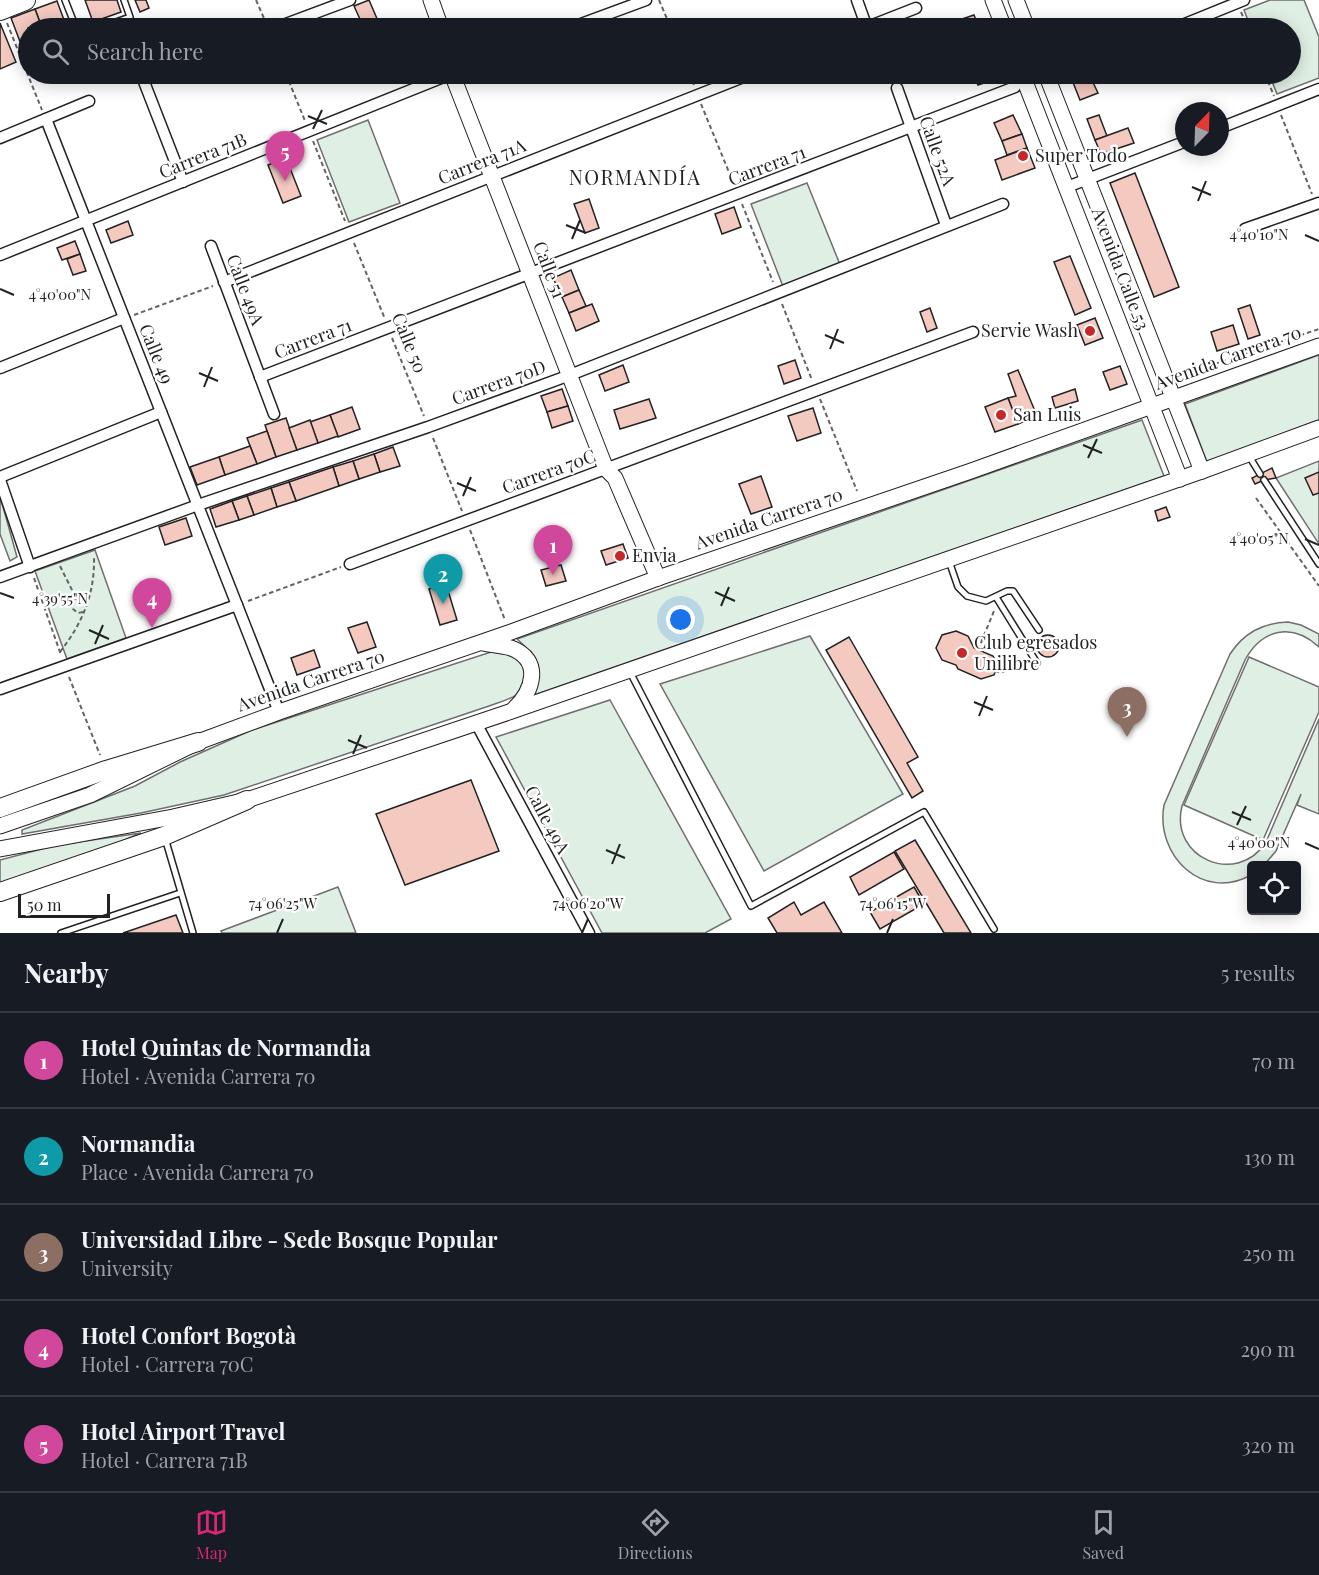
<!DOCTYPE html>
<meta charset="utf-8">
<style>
:root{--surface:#171b24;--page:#20242c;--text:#f1f3f6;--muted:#9ea1a6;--line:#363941;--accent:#db2777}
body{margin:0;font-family:"Playfair Display",serif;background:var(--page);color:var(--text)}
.controls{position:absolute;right:18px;bottom:18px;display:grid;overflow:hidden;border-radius:6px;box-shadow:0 3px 15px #0003}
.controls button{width:54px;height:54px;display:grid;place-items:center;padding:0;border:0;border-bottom:2px solid var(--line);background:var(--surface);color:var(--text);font:30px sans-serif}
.compass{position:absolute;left:1175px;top:102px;width:54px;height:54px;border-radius:50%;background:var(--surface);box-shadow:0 3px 15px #0003;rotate:23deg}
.scale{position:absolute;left:18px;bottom:15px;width:92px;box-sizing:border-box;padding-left:6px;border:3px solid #222;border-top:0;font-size:16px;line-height:21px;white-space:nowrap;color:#222;-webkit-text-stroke:4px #fff;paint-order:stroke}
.you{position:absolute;left:681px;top:620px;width:21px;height:21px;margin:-15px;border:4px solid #fff;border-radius:50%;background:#1a73e8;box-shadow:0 0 0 9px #1a73e833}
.badge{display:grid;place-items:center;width:39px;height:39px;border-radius:50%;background:var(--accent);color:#fff;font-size:20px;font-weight:700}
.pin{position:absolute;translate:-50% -50px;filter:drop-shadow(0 2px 3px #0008)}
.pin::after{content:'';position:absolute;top:32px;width:21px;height:18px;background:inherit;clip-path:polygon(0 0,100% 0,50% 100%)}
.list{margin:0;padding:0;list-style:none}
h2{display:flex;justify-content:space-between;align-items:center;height:78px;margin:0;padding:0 24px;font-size:26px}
h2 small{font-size:20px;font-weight:400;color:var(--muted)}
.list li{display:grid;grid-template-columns:39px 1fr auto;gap:18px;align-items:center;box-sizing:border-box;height:96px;padding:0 24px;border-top:2px solid var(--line)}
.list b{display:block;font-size:22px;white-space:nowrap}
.list p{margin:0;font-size:20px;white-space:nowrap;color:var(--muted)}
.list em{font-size:20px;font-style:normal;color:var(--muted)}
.icon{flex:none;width:33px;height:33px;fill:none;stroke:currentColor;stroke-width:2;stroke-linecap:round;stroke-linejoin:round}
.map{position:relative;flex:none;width:1319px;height:933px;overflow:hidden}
.search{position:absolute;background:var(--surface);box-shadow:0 3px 15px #0003;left:18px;right:18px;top:18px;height:66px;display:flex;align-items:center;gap:15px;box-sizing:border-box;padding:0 21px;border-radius:33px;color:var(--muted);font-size:22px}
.sheet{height:558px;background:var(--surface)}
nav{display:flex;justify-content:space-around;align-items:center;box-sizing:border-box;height:84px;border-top:2px solid var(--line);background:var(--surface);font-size:16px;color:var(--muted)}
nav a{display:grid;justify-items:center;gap:3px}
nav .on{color:var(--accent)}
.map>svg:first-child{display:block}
.green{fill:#e0efe3;stroke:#6f6f6f;stroke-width:1.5}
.building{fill:#f3c9c0;stroke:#222;stroke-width:1.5}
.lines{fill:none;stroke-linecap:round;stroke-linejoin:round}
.lane-casing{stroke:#222;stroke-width:8}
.street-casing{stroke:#222;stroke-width:13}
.secondary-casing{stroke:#222;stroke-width:17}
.primary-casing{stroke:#222;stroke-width:20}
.highway-casing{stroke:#222;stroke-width:22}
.path{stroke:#646464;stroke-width:2;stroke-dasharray:4.5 3;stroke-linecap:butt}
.lane{stroke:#fff;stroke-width:5}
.street{stroke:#fff;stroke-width:10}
.secondary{stroke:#fff;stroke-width:15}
.primary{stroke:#fff;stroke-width:18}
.highway{stroke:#fff;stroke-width:20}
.ticks{fill:none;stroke:#222;stroke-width:2}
.poi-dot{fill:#c62828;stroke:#fff;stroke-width:2}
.labels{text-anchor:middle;stroke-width:4.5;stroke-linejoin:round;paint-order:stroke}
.street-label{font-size:18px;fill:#222;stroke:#fff}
.poi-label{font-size:18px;fill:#222;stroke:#fff;text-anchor:start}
.neighbourhood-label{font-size:20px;letter-spacing:1.5px;fill:#222;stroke:#fff}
.ticks-label{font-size:15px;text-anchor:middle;fill:#222;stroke:#fff;stroke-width:4.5;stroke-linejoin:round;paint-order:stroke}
</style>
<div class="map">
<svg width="1319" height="933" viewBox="0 0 1319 933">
<rect width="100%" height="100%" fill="#fff"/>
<!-- green -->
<g class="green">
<path d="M1270 0H1304L1319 37V78L1277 94 1269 74H1290V28H1251L1244 10Z"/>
<path d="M368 120 400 203 349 222 317 140Z"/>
<path d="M807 183 841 267 784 289 751 204Z"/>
<path d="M1319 355V420L1207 462 1185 404Z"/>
<path d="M1142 420 1164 476 534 695C543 668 538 657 517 639Z"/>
<path d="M1319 461V544L1276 478Z"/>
<path d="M0 496 17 557 10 561 0 534Z"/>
<path d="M95 550 126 638 67 659 35 571Z"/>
<path d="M1288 622 1301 625 1319 634V647C1292 622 1262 629 1245 660L1182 806C1169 858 1237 887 1266 842L1319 719V814L1297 805 1301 794 1276 851 1264 865 1252 866 1251 875C1203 902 1155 856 1164 805L1230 654C1244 633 1262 623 1288 622Z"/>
<path d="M810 636 903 794 764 871 660 684Z"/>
<path d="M494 651C500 652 508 653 513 656 528 665 531 684 516 695 509 700 497 703 489 706L224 795 141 813 22 834V830L135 786 180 762 252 730Z"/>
<path d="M1249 657 1319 687V712L1263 840 1184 805Z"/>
<path d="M610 700 731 919 705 933H602L496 737Z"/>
<path d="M141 833 89 855 0 883V860L57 845Z"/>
<path d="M338 887 356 933H222L221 931Z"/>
</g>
<!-- building -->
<g class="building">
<path d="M85 0H117L121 12 93 22Z"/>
<path d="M135 0H146L149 8 140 12Z"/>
<path d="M369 0 381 28H364L354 6Z"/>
<path d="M57 1 67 28H42L35 9Z"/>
<path d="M35 9 42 28H28V59L27 60 11 18Z"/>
<path d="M974 15 979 28H951L950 23Z"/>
<path d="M1075 21 1078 28H1056Z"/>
<path d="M0 23 16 62 0 69Z"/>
<path d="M973 74H999L1001 77 978 85Z"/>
<path d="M1070 74H1089L1072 80Z"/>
<path d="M1089 74 1098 93 1080 100 1072 80Z"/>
<path d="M1013 115 1022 134 1002 141 994 123Z"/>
<path d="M1099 115 1107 136 1095 140 1087 119Z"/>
<path d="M1128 128 1134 143 1101 154 1095 140Z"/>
<path d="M1022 134 1027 148 1007 155 1002 141Z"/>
<path d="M1027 148 1035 168 1002 180 995 160Z"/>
<path d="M286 158 301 196 283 203 268 165Z"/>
<path d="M1135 173 1179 287 1154 297 1110 183Z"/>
<path d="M589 199 599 228 585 233 574 204Z"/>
<path d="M734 207 741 227 722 234 715 214Z"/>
<path d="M128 221 133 235 111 243 106 230Z"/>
<path d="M75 241 80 254 62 260 57 248Z"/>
<path d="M80 254 86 271 73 275 67 259Z"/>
<path d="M1070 256 1091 308 1075 315 1054 262Z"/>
<path d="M571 270 579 290 562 297 553 278Z"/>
<path d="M579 290 586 306 569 313 562 297Z"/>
<path d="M592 304 599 321 576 331 569 313Z"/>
<path d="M1250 305 1260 335 1248 339 1238 309Z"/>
<path d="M930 308 937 328 927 332 920 312Z"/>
<path d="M1095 318 1103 338 1085 345 1077 325Z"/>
<path d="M1233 325 1239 344 1217 351 1211 332Z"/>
<path d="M795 360 801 378 784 384 778 366Z"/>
<path d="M623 365 629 382 605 391 599 375Z"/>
<path d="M1120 366 1127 384 1110 390 1103 372Z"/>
<path d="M1018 370 1037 416 1018 424 1008 398 1016 396 1008 374Z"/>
<path d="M562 389 568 406 547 412 541 396Z"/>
<path d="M1075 389 1078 401 1055 408 1052 397Z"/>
<path d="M1008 398 1018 424 995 432 985 407Z"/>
<path d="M649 399 656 418 620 429 614 410Z"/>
<path d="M568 406 573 421 552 428 547 412Z"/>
<path d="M352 407 360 429 338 437 330 415Z"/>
<path d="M813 408 821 433 797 441 788 416Z"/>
<path d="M330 415 338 436 318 443 310 422Z"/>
<path d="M286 418 297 450 276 457 265 425Z"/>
<path d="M310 420 318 443 297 450 289 428Z"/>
<path d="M267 431 276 457 257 464 247 438Z"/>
<path d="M250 446 257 464 225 475 219 457Z"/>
<path d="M393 447 400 466 380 472 374 454Z"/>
<path d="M374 454 380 472 359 479 353 461Z"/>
<path d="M219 457 225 475 197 485 190 467Z"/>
<path d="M353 461 359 479 339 486 333 467Z"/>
<path d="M333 467 339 486 296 501 289 482Z"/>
<path d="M1272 468 1276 478 1264 480 1255 484 1252 478Z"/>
<path d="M1319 472V493L1313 495 1305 478Z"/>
<path d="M761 476 772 507 751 514 739 484Z"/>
<path d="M289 482 296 501 277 507 271 488Z"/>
<path d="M271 488 277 507 254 515 247 496Z"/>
<path d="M247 496 254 515 239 520 232 501Z"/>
<path d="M232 501 239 520 216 527 210 509Z"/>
<path d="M1166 507 1170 517 1158 521 1155 511Z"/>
<path d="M186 518 192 536 165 545 159 527Z"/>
<path d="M623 544 628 558 606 565 601 551Z"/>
<path d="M561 565 566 581 546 586 541 570Z"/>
<path d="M446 584 457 620 440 625 429 589Z"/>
<path d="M367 622 376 647 358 653 348 628Z"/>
<path d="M956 631 968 636 974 648 993 656 998 665 994 675 981 679 958 669 956 665 942 660 936 648 942 635Z"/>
<circle cx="1048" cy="646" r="11"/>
<path d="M849 637 918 757 907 763 923 791 912 798 826 650Z"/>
<path d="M314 650 320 667 297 675 291 658Z"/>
<path d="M471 780 499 851 405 885 376 814Z"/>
<path d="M915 840 971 933H944L895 851Z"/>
<path d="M894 852 904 869 859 895 850 877Z"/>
<path d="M914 887 924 904 880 929 870 912Z"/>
<path d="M794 902 801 915 824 902 842 933H777L768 918Z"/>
<path d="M176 915 183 933H123Z"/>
</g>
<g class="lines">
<!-- lane casing -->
<g class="lane-casing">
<g id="lane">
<path d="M65 0 76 28"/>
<path d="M99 28 130 17 124 0"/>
<path d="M1249 456 1260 474"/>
<path d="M1264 480 1319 564"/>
<path d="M949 561 958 587 967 596 986 601 1007 591H1013L1039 630"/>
<path d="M996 597 1037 663"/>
<path d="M630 672 751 906 924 812 994 929"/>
<path d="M165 838 193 933"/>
<path d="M61 933 180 893"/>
</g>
</g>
<!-- street casing -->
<g class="street-casing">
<g id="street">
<path d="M857 0 867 28"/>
<path d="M275 28 350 0"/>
<path d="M570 28 646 0"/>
<path d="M865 28 916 8"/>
<path d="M1175 28 1244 0"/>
<path d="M141 74 183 182"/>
<path d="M144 79 158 74"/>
<path d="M897 88 946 225"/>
<path d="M46 119 279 712"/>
<path d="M1220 128 1319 89"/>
<path d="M0 138 89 101"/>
<path d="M1067 187 1184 142"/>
<path d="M1245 229 1319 203"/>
<path d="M211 246 274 414"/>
<path d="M0 255 451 74"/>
<path d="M224 282 751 74"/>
<path d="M0 368 124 318"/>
<path d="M260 377 1015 87"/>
<path d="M0 477 161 412"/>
<path d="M0 480 30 567"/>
<path d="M350 564 973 332"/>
<path d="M0 577 198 505 428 427 570 375 1003 204"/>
<path d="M0 689 237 605"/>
<path d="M476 723 589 933"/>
</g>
</g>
<!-- secondary casing -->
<g class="secondary-casing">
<g id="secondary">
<path d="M431 0 441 28"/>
<path d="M993 0 1004 28"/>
<path d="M1016 0 1027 28"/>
<path d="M452 74 606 469 615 478 658 578"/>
<path d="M1022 74 1180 479"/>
<path d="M1046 74 1202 471"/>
<path d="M483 643C492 645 502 645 511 648 543 660 533 691 514 709"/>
<path d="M0 826 90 795 198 742 279 712 511 632 658 578 971 471 1319 346"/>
<path d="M0 849 173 817 247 800 512 711 1202 471 1319 428"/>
</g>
</g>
<!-- primary casing -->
<g class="primary-casing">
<g id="primary">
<path d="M0 808 106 770 198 742"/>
<path d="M0 892 164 836 247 800"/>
</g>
</g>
<!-- highway casing -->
<g class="highway-casing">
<path id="highway" d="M0 10 25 0"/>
</g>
<!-- path -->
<g class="path">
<path d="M256 0 266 23"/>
<path d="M659 0 671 28"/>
<path d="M1241 12 1248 28"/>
<path d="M7 23 42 110"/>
<path d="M286 74 305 121"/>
<path d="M689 74 694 85"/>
<path d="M1265 74 1274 96"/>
<path d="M701 104 733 182"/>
<path d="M1281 115 1312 194"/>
<path d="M313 141 345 221"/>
<path d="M742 204 773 282"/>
<path d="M354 243 385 319"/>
<path d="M782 304 812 380"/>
<path d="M134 315 213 286"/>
<path d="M392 338 424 416"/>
<path d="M1179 376 1319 329"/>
<path d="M820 399 857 491"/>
<path d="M433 438 462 511"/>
<path d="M1256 498 1319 586"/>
<path d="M470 530 505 620"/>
<path d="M60 566 76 598"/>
<path d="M34 578 61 655"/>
<path d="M248 601 341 567"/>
<path d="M83 612 78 613 73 609 71 604 76 598 81 599 87 605"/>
<path d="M978 650 994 611"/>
<path d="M60 652C83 622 95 594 94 556"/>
<path d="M995 671 1001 673 1025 661"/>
<path d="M69 677 100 755"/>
</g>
<!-- lane -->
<use href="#lane" class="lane"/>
<!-- street -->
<use href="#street" class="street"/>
<!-- secondary -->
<use href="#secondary" class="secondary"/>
<!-- primary -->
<use href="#primary" class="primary"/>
<!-- highway -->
<use href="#highway" class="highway"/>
</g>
<!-- ticks -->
<path class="ticks" d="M308 116 327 124M313 129 322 110M1192 187 1211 195M1198 201 1206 181M566 225 586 233M1305 235 1319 241M572 239 580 220M0 289 14 295M825 335 844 343M830 349 838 329M199 373 218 381M204 387 212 367M1083 445 1102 453M1088 458 1097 439M457 483 476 491M463 496 471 477M1305 539 1319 545M715 592 735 601M0 593 14 598M721 606 729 587M89 630 109 639M95 644 103 625M974 702 993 710M979 716 987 696M348 740 367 748M353 754 361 735M1232 812 1251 820M1237 825 1246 806M1305 843 1319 849M606 850 625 858M612 864 620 844M277 933 283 919M582 933 588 919M887 933 893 919"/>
<!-- markers -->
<g class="poi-dot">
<circle cx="1023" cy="156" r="6"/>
<circle cx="1090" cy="331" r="6"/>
<circle cx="1001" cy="415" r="6"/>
<circle cx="620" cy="556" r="6"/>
<circle cx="962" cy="653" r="6"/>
</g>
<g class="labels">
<!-- street labels -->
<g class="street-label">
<text transform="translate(937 151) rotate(70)" y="6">Calle 52A</text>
<text transform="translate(203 156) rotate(-22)" y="6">Carrera 71B</text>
<text transform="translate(482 162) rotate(-22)" y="6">Carrera 71A</text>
<text transform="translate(767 166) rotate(-21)" y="6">Carrera 71</text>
<text transform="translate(1120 269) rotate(69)" y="6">Avenida Calle 53</text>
<text transform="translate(549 270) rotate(69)" y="6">Calle 51</text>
<text transform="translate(245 290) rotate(69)" y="6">Calle 49A</text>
<text transform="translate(313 339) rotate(-21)" y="6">Carrera 71</text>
<text transform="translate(409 343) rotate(68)" y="6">Calle 50</text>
<text transform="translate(156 354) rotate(68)" y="6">Calle 49</text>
<text transform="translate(1228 358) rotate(-20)" y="6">Avenida Carrera 70</text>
<text transform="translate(499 383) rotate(-20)" y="6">Carrera 70D</text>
<text transform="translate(549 472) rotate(-20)" y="6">Carrera 70C</text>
<text transform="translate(769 519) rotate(-19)" y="6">Avenida Carrera 70</text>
<text transform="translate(311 681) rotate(-19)" y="6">Avenida Carrera 70</text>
<text transform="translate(547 820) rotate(62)" y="6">Calle 49A</text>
</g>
<!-- poi labels -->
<g class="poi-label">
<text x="1035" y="162">Super Todo</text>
<text x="1078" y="337" text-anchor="end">Servie Wash</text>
<text x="1013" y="421">San Luis</text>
<text x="632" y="562">Envia</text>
<text x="974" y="649">Club egresados<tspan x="974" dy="21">Unilibre</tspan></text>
</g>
<!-- neighbourhood labels -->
<g class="neighbourhood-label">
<text x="635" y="185">NORMANDÍA</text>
</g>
</g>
<g class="ticks-label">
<text x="1259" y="240">4°40'10"N</text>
<text x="60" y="300">4°40'00"N</text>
<text x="1259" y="544">4°40'05"N</text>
<text x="60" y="604">4°39'55"N</text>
<text x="1259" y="848">4°40'00"N</text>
<text x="283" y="909">74°06'25"W</text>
<text x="588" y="909">74°06'20"W</text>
<text x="893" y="909">74°06'15"W</text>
</g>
</svg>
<div class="controls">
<button><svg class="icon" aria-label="locate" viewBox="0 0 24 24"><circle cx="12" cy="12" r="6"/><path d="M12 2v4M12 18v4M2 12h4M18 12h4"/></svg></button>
</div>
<svg class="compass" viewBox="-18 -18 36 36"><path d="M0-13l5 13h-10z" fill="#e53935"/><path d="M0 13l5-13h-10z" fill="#9ea1a6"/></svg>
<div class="scale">50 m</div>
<div class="you"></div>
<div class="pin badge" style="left:553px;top:575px;background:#d1479c">1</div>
<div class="pin badge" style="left:443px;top:604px;background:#0f9aa8">2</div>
<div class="pin badge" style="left:1127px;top:737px;background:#8d6e63">3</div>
<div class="pin badge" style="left:152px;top:628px;background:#d1479c">4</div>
<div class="pin badge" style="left:285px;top:181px;background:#d1479c">5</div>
<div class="search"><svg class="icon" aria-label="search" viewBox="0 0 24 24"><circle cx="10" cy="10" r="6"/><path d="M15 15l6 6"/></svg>Search here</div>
</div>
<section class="sheet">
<h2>Nearby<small>5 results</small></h2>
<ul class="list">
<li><span class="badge" style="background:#d1479c">1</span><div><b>Hotel Quintas de Normandia</b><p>Hotel · Avenida Carrera 70</p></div><em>70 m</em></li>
<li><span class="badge" style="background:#0f9aa8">2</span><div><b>Normandia</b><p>Place · Avenida Carrera 70</p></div><em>130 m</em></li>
<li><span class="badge" style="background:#8d6e63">3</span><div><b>Universidad Libre - Sede Bosque Popular</b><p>University</p></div><em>250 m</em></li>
<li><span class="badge" style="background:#d1479c">4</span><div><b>Hotel Confort Bogotà</b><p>Hotel · Carrera 70C</p></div><em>290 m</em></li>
<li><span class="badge" style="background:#d1479c">5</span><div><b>Hotel Airport Travel</b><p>Hotel · Carrera 71B</p></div><em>320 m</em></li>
</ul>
</section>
<nav>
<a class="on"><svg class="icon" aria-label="map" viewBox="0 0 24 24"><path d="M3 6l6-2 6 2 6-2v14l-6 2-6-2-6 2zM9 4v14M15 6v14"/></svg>Map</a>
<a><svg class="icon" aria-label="directions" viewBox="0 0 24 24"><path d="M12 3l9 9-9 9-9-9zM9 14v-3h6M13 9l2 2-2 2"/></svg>Directions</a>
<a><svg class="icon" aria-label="saved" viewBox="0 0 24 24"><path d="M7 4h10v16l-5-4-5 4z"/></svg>Saved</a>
</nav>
